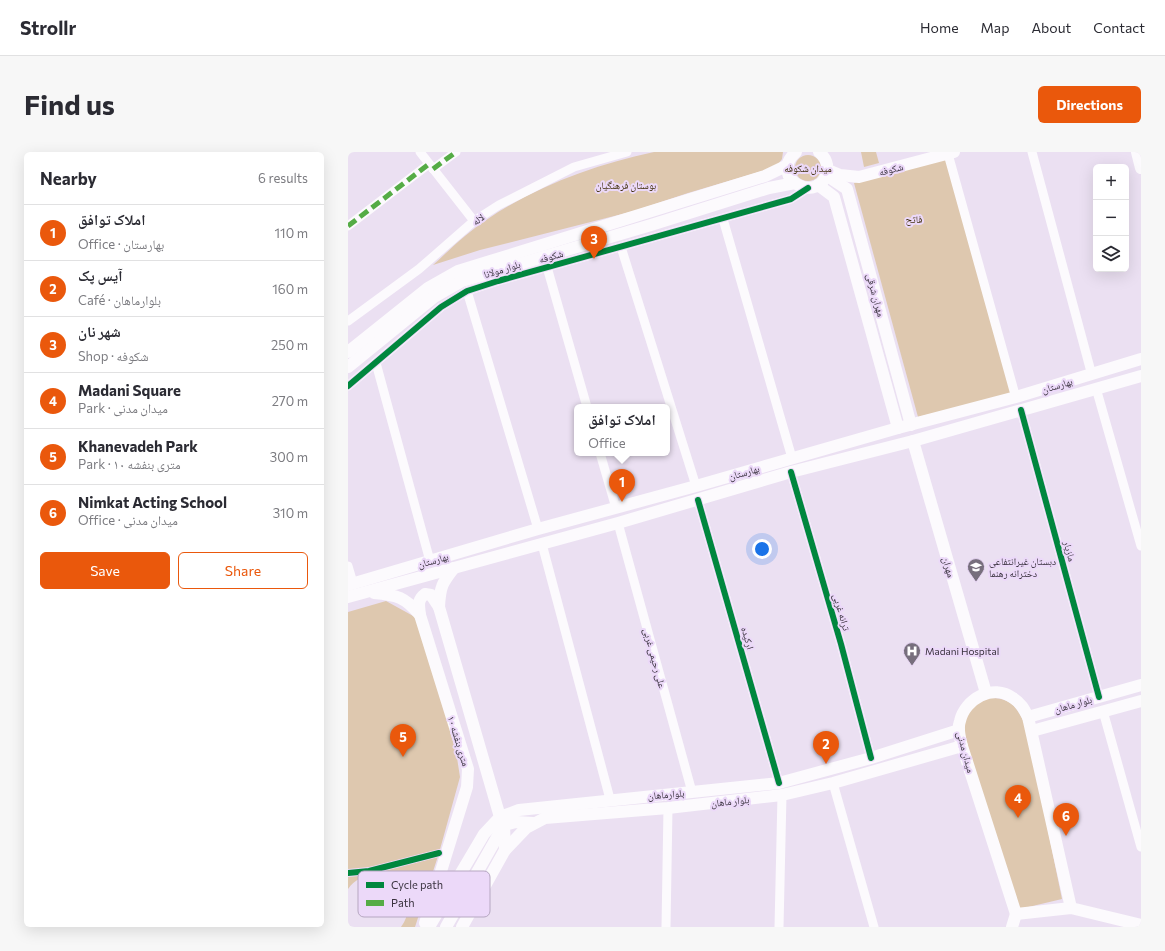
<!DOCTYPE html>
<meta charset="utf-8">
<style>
:root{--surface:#fff;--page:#f7f7f7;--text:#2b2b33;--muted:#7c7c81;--line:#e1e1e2;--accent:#ea580c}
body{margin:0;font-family:Commissioner,"Noto Naskh Arabic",sans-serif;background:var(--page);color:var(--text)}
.controls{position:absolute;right:12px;top:12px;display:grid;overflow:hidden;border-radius:6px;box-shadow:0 4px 16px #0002}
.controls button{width:36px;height:36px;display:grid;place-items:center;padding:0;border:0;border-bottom:1px solid var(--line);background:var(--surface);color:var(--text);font:20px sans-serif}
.you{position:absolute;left:414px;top:397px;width:14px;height:14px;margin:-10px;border:3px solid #fff;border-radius:50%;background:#1a73e8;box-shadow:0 0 0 6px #1a73e833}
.badge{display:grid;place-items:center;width:26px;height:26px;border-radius:50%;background:var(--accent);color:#fff;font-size:13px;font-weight:700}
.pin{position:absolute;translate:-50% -33px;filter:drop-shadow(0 1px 2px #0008)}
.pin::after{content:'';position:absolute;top:21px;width:14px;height:12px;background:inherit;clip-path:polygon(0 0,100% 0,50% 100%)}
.popup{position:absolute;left:226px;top:252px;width:96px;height:52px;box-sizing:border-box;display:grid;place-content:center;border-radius:6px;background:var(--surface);filter:drop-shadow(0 1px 3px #0005);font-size:13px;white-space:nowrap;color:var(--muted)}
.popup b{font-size:15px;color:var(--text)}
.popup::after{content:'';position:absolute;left:50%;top:100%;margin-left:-8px;border:8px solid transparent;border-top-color:var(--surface)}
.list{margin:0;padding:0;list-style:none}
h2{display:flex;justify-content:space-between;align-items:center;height:52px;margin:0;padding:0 16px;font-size:17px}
h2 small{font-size:13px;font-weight:400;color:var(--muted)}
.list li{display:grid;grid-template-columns:26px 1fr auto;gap:12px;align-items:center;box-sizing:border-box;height:56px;padding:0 16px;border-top:1px solid var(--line)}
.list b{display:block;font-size:15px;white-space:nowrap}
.list p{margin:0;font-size:13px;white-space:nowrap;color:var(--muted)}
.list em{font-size:13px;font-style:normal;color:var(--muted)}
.actions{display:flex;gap:8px;padding:12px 16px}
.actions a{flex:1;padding:9px 0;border:1px solid var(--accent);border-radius:6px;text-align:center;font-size:14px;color:var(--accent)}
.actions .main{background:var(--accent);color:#fff}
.icon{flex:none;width:22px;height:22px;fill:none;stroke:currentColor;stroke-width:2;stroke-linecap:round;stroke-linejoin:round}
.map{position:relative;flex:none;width:793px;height:775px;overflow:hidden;border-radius:6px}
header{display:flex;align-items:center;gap:24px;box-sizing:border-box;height:56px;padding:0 20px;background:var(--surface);border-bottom:1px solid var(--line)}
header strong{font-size:19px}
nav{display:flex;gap:22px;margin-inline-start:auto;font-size:14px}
.intro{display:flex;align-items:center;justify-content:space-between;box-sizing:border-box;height:96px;padding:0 24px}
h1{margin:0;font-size:28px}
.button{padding:10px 18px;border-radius:6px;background:var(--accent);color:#fff;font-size:14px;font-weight:700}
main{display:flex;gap:24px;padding:0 24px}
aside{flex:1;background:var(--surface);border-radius:6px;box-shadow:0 4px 16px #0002}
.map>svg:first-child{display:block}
.green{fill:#dec8af}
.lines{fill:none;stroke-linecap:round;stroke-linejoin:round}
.street{stroke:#fcfafd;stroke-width:9}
.secondary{stroke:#fcfafd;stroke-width:12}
.quiet{stroke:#55ac46;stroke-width:5;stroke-dasharray:10 5;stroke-linecap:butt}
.cycleway-casing{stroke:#ecd9f9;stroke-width:8}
.cycleway{stroke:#00873e;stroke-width:6}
.labels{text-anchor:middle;stroke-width:4;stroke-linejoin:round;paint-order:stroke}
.park-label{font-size:10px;fill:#3f2f0b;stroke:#ecd9f9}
.street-label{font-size:10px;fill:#39323e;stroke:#ecd9f9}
.poi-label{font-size:10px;fill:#39323e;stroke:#ecd9f9;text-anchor:start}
.key{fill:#ecd9f9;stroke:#b6a7c1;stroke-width:1}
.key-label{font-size:11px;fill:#39323e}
</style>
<header>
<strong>Strollr</strong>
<nav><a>Home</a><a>Map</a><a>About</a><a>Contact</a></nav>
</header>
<div class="intro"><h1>Find us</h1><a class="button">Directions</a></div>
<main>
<aside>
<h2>Nearby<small>6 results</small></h2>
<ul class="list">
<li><span class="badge">1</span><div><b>املاک توافق</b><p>Office · بهارستان</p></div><em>110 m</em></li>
<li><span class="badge">2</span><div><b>آیس پک</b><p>Café · بلوارماهان</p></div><em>160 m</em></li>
<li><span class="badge">3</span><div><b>شهر نان</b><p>Shop · شکوفه</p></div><em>250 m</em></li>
<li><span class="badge">4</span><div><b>Madani Square</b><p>Park · میدان مدنی</p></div><em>270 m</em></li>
<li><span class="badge">5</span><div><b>Khanevadeh Park</b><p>Park · ۱۰ متری بنفشه</p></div><em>300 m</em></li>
<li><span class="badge">6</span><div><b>Nimkat Acting School</b><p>Office · میدان مدنی</p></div><em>310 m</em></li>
</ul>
<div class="actions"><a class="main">Save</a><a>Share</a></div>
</aside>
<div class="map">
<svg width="793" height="775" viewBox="0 0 793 775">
<rect width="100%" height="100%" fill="#ebe0f2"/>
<!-- green -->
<g class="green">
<path d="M306 0H435L434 7 428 15 340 41 286 59 132 98 85 113C95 104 106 93 117 84 169 41 240 14 306 0Z"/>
<path d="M513 0H528L531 11 516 15Z"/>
<circle cx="460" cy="16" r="13"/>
<path d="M599 4 664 242 570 265 506 31Z"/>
<path d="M38 449 67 465 107 593 112 625 91 701 67 775H53C78 742 24 703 0 737V460Z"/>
<path d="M642 546C666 546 669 557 679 576L714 747 672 757 616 584C616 563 621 553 642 546Z"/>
</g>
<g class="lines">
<!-- street -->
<g class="street">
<path d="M72 0 126 69"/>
<path d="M684 0 742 216"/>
<path d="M600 2 666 239"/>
<path d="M85 17 108 0"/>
<path d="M375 67 444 306"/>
<path d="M0 74 81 12"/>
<path d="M273 95 348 334"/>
<path d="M199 115 239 255"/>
<path d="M119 139 190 377"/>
<path d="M0 169 71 117 126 69 151 53 226 15 279 0"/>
<path d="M28 211 82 409"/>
<path d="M0 234 93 155 119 139 150 129 443 47 460 36"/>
<path d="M748 236 793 394"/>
<path d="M673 258 751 545"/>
<path d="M252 301 268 356"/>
<path d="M443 320 493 492 523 606"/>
<path d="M350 348 431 631"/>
<path d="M270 371 344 640"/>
<path d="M194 392 262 647"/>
<path d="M0 414 5 431"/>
<path d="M755 559 793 695"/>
<path d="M485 631 526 775"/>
<path d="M318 775 320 656"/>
<path d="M431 775 434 643"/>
</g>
<!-- secondary -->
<g class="secondary">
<path d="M448 0C418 27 473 54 479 19 480 12 477 5 471 0"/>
<path d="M789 0 793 16"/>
<path d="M480 18 492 23 511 25 606 0"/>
<path d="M478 23 499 37 563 273"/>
<path d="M470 33 486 45 550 276"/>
<path d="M0 200 80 136 110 119 417 24 440 13"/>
<path d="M0 215 86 145 114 129 303 73 421 36 447 31"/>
<path d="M565 289 638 541"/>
<path d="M106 416C94 431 92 435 91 455L152 665 156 673 157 698"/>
<path d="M0 433 190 377 348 334 550 276 668 245 793 207"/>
<path d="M26 441C49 443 57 445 72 463L120 617 119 635 77 771"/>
<path d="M0 445 270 371 443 320 565 289 793 224"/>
<path d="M72 463C71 453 69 448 77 442L83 443 91 455"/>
<path d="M680 565 793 533"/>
<path d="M684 579 793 549"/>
<path d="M723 756 680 565C676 557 673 551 665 546 645 531 617 547 612 569 609 577 612 586 614 594L668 762 723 756 793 773"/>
<path d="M81 775 136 682 152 665 171 658 431 631 523 606 611 578"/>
<path d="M98 775 156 673 168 670 185 671"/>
<path d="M114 775 157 698 178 676 197 666 320 656 434 643 485 631 614 594"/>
<path d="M664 775 668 762"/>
</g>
<!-- quiet -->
<g class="quiet">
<path d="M85 17 108 0"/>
<path d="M0 74 81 12"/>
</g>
<!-- cycleway casing -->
<g class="cycleway-casing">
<g id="cycleway">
<path d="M0 234 93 155 119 139 150 129 443 47 460 36"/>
<path d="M673 258 751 545"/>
<path d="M443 320 493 492 523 606"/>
<path d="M350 348 431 631"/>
<path d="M0 721 21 719 91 701"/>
</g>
</g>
<!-- cycleway -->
<use href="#cycleway" class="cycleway"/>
</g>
<!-- icons -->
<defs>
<g id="school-pin" transform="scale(0.9)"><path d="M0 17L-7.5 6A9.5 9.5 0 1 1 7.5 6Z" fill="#776f7d" stroke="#ecd9f9"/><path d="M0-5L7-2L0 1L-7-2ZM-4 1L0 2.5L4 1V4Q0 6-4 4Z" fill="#fff"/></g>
<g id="hospital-pin" transform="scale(0.9)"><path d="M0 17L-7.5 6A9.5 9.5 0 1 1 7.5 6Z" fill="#776f7d" stroke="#ecd9f9"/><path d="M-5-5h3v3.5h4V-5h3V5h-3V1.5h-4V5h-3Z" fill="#fff"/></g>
</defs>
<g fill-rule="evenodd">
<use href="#school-pin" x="628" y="415"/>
<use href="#hospital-pin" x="564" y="499"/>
</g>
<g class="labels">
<!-- park labels -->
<g class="park-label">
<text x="460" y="20">میدان شکوفه</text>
<text x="278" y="37">بوستان فرهنگیان</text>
<text x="566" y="71">فاتح</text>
</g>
<!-- street labels -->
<g class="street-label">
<text transform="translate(543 17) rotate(-14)" y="4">شکوفه</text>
<text transform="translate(130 67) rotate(-35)" y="4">لاله</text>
<text transform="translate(203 104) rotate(-16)" y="4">شکوفه</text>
<text transform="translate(154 117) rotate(-17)" y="4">بلوار مولانا</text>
<text transform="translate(528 143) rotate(75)" y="4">مهران شرقی</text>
<text transform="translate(709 233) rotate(-17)" y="4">بهارستان</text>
<text transform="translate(396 320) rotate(-16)" y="4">بهارستان</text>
<text transform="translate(722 399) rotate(75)" y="4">مازیار</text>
<text transform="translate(85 408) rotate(-16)" y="4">بهارستان</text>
<text transform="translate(601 415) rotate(74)" y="4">مهران</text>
<text transform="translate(494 460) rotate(74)" y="4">ترانه غربی</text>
<text transform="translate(400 486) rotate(74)" y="4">ارکیده</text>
<text transform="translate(307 506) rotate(75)" y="4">علی رحیمی غربی</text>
<text transform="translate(725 552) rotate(-16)" y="4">بلوار ماهان</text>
<text transform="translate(111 589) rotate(73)" y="4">۱۰ متری بنفشه</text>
<text transform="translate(618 600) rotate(75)" y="4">میدان مدنی</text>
<text transform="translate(318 642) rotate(-5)" y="4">بلوارماهان</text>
<text transform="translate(382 649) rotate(-6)" y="4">بلوار ماهان</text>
</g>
<!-- poi labels -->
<g class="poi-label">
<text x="641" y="413">دبستان غیرانتفاعی<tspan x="641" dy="12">دخترانه رهنما</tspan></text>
<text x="577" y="503">Madani Hospital</text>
</g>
</g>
<!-- legend -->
<rect x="10" y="719" width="132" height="46" rx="6" class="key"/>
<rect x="18" y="730" width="18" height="6" fill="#00873e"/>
<rect x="18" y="748" width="18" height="6" fill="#55ac46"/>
<g class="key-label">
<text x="43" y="737">Cycle path</text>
<text x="43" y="755">Path</text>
</g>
</svg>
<div class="controls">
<button>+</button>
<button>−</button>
<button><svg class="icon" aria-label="layers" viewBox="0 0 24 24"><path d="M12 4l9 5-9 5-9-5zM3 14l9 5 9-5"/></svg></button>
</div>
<div class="you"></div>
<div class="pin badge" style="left:274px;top:350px">1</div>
<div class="popup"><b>املاک توافق</b>Office</div>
<div class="pin badge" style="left:478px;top:612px">2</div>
<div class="pin badge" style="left:246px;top:107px">3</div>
<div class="pin badge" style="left:670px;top:666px">4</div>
<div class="pin badge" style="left:55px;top:605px">5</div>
<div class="pin badge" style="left:718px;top:684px">6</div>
</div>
</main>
